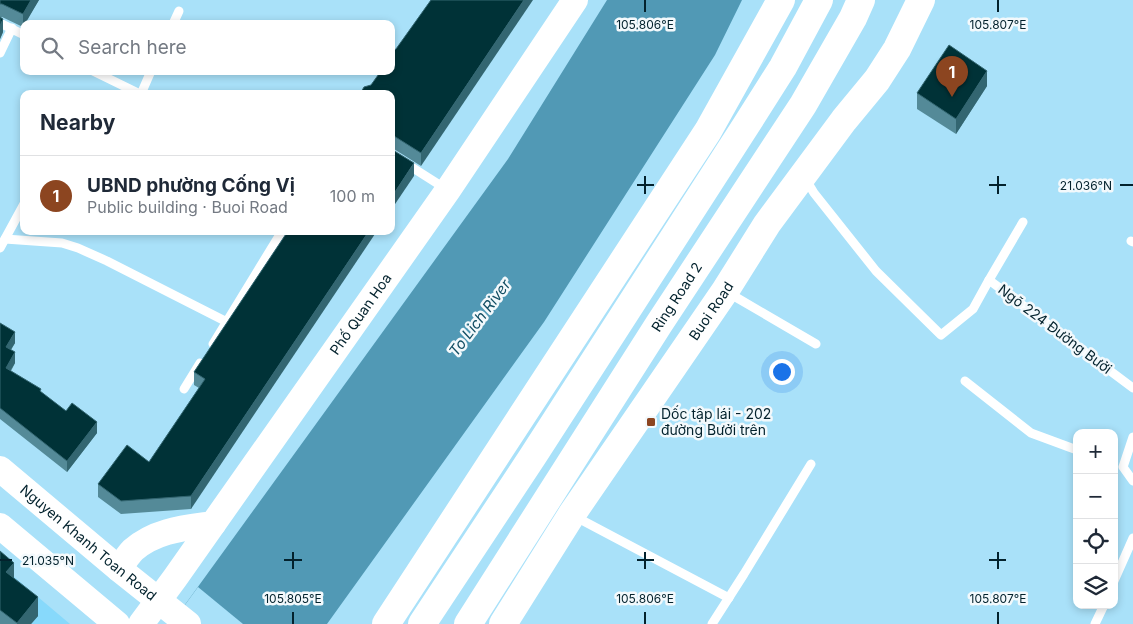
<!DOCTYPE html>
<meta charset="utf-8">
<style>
:root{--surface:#fff;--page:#f6f6f7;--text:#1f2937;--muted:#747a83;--line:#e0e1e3;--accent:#8c4520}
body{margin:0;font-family:Inter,sans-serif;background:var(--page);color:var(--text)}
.controls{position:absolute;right:15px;bottom:15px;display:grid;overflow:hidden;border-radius:10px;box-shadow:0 2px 8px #0003}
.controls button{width:45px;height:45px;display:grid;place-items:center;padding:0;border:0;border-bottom:1px solid var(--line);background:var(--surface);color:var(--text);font:25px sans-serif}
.you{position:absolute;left:781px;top:371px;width:18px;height:18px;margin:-12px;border:4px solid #fff;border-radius:50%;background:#1a73e8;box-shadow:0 0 0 8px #1a73e833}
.badge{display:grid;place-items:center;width:32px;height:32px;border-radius:50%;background:var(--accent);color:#fff;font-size:16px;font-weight:700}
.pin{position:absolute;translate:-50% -41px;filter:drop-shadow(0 1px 2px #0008)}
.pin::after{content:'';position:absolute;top:26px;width:18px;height:15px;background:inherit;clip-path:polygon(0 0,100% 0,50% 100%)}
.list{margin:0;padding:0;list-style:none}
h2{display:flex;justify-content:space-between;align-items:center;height:65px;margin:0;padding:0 20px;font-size:21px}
h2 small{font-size:16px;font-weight:400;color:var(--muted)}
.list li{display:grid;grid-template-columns:32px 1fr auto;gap:15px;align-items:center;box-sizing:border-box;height:80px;padding:0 20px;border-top:1px solid var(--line)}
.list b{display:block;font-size:19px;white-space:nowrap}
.list p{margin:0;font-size:16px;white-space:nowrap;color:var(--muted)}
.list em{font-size:16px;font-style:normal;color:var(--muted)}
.icon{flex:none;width:28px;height:28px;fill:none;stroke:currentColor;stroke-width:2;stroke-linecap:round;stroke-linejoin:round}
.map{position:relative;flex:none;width:1133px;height:624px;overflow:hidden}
.search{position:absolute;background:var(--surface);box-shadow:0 2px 8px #0003;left:20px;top:20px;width:375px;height:55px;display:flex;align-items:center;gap:12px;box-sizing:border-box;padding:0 18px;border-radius:10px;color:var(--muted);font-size:19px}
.panel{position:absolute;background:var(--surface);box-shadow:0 2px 8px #0003;left:20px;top:90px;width:375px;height:145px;border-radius:10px}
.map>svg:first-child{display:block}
.built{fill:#87d9fb}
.water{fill:#5199b5}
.pier{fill:#a9e1f9}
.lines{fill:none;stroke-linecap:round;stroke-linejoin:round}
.service{stroke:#fff;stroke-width:9}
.secondary{stroke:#fff;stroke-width:26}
.primary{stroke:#fff;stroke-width:28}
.trunk{stroke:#fff;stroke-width:28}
.wall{fill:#548a98}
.shaded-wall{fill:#336671}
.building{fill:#003237;stroke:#336671}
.ticks{fill:none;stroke:#03222d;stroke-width:2}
.poi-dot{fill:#8c4520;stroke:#f3f9fc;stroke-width:2}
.labels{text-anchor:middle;stroke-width:5;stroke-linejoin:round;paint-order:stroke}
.street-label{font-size:14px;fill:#03222d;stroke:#f3f9fc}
.poi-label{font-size:14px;fill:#03222d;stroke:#f3f9fc;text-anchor:start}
.water-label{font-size:15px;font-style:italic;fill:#134f64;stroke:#f3f9fc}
.ticks-label{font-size:12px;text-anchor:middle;fill:#03222d;stroke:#f3f9fc;stroke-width:5;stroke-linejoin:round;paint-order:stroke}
</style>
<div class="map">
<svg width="1133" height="624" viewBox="0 0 1133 624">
<rect width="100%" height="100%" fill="#a9e1f9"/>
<!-- built -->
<path class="built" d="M0 565 70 624H0Z"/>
<!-- water -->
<path class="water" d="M607 0H742L715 55 544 322 327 624H171L508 159Z"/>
<!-- pier -->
<path class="pier" d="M198 587 243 624H171Z"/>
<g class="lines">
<!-- service -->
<g class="service">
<path d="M0 23 24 35"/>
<path d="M173 24 179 11"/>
<path d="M0 53 12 28"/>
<path d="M93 71 140 94"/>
<path d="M141 94 151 71"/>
<path d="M391 154 446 189"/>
<path d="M805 178 814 193 876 271 941 335 973 309 989 280 1133 388"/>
<path d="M5 239 62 243 78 248 107 261 227 322"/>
<path d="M1131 241 1133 242"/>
<path d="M0 248 24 204"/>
<path d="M989 280 1023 222"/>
<path d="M727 292 816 344"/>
<path d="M213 344 282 231"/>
<path d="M965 381 1031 433 1077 450"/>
<path d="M184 389 200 363"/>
<path d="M1133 437 1123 467 1133 481"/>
<path d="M574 516 729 598"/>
<path d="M1114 581 1133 538"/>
<path d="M712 624 744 574 811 464"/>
<path d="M1095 624 1104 605"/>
</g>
<!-- secondary -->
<g class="secondary">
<path id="s1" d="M0 469 119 569 188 624"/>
<path d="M0 526 117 624"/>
<path d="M119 569C123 563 128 555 133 550 156 530 185 528 213 524"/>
<path id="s2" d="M141 624 175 578 448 190 575 0"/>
</g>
<!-- primary -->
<g class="primary">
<path d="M386 624 708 131 781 0"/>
<path id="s3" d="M503 624 572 514 725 291 767 224 844 120 877 80 897 49 921 0"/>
</g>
<!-- trunk -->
<g class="trunk">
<path d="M422 624 533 456 745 127 783 67 819 0"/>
<path id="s4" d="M468 624 659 324 803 105 853 18 861 0"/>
</g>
</g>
<!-- wall -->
<g class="wall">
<path d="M0 0H39L24 24 23 27 2 17H0L3 32 0 39Z"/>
<path d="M431 0 421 166 394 149 391 148V94L371 85Z"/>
<path d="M987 86 956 134 917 109V93Z"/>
<path d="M288 231 191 509 121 514 98 497V484L149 462 199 388 194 385V372Z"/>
<path d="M0 323 15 343 11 350 15 363 11 371 97 433 67 472 0 419Z"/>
<path d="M0 551 14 578 38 616 31 624H0Z"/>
</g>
<!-- shaded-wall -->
<g class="shaded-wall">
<path d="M31 0H39L25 24H24L23 27V14Z"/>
<path d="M524 0H533L421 166V153Z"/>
<path d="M3 19V32L0 39V26Z"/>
<path d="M987 71V86L956 134V119Z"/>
<path d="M414 163V176L391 210V198Z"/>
<path d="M369 231H377L191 509V496Z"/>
<path d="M15 332V343L6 357V347Z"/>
<path d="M15 352V363L6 378V368Z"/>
<path d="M97 422V433L67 472V461Z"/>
<path d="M14 563V581L6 572Z"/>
<path d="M38 597V616L31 624H17V623Z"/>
</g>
<!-- building -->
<g class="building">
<path d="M0 0H31L23 14 2 4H0Z"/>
<path d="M431 0H524L421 153 394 136H391V94H360L364 87 371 85 381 71H391V52L396 49Z"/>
<path d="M0 17 3 19 0 26Z"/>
<path d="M949 45 987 71 956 119 917 93Z"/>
<path d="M391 149 414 163 391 198Z"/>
<path d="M288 231H369L191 496 121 501 98 484 127 445 149 462 205 379 194 372Z"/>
<path d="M0 323 15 332 6 347 15 352 6 368 41 389 40 391 66 411 72 403 97 422 67 461 0 408Z"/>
<path d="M0 551 14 563 6 572 38 597 17 623 0 610Z"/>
</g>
<!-- ticks -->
<path class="ticks" d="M645 0V12M998 0V12M645 176V194M998 176V194M637 185H654M989 185H1006M1120 185H1133M293 552V569M645 552V569M998 552V569M0 560H12M284 560H302M637 560H654M989 560H1006M293 612V624M645 612V624M998 612V624"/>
<!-- markers -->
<rect class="poi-dot" x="646" y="417" width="10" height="10" rx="2.5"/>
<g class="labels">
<!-- street labels -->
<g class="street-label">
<text dy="5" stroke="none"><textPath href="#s4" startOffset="388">Ring Road 2</textPath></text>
<text dy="5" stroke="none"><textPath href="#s3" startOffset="376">Buoi Road</textPath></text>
<text dy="5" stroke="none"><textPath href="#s2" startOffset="380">Phố Quan Hoa</textPath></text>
<text transform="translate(1055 329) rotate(37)" y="5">Ngõ 224 Đường Bưởi</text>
<text dy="5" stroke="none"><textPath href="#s1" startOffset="115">Nguyen Khanh Toan Road</textPath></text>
</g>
<!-- poi labels -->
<g class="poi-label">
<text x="661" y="419">Dốc tập lái - 202<tspan x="661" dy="16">đường Bưởi trên</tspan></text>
</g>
<!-- water labels -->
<g class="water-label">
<text transform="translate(480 318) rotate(-53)" y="5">To Lich River</text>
</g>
</g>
<g class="ticks-label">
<text x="645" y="29">105.806°E</text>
<text x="998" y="29">105.807°E</text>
<text x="1086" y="190">21.036°N</text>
<text x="48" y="565">21.035°N</text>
<text x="293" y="603">105.805°E</text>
<text x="645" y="603">105.806°E</text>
<text x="998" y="603">105.807°E</text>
</g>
</svg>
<div class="controls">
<button>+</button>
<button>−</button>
<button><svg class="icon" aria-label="locate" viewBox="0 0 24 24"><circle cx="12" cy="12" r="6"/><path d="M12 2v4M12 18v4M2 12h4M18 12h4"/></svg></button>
<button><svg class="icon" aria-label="layers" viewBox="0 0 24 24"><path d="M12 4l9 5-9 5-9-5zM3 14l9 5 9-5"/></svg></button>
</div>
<div class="you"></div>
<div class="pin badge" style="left:952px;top:97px">1</div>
<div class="search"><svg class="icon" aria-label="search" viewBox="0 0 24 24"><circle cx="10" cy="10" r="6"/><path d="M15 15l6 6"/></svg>Search here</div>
<section class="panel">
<h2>Nearby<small></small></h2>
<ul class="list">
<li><span class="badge">1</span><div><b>UBND phường Cống Vị</b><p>Public building · Buoi Road</p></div><em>100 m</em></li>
</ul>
</section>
</div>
